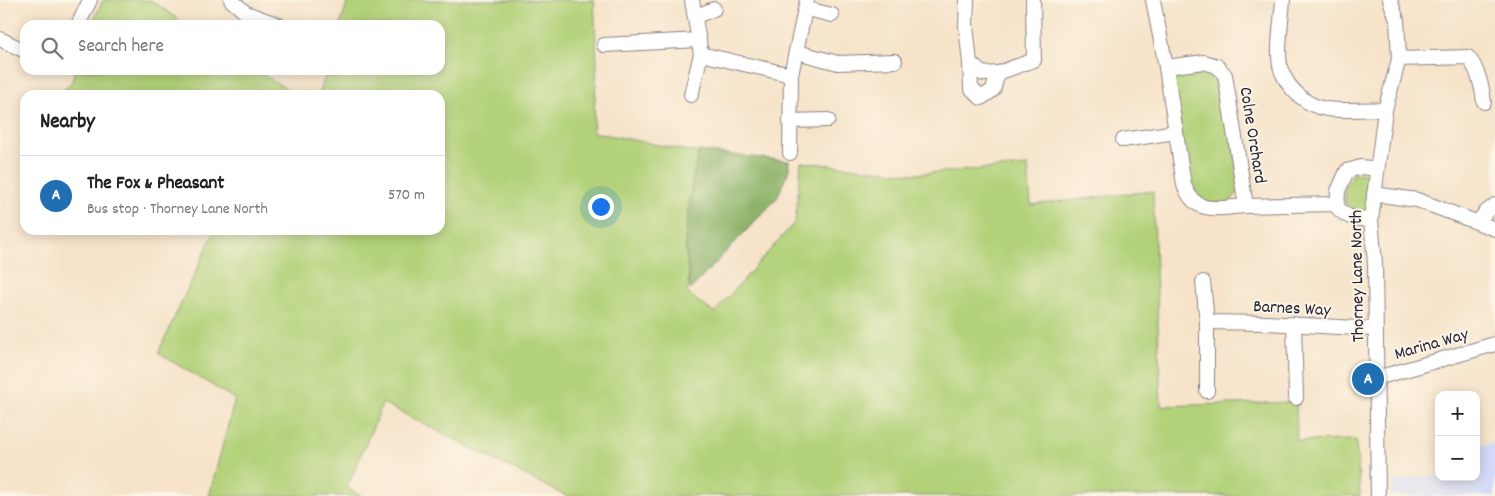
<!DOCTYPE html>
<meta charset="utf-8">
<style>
:root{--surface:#fff;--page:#f6f6f6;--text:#222;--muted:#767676;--line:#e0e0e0;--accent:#1f6fb2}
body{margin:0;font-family:Dekko,sans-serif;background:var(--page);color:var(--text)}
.controls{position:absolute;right:15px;bottom:15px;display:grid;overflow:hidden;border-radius:10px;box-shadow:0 2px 12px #0003}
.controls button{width:45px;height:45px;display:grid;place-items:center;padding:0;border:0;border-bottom:1px solid var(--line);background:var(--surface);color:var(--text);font:25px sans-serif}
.you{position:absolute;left:600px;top:206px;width:18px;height:18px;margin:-12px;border:4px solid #fff;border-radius:50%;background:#1a73e8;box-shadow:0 0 0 8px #1a73e833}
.badge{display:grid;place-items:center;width:32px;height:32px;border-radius:50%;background:var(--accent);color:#fff;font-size:16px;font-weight:700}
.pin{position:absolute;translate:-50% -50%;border:2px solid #fff;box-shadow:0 1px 5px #0006}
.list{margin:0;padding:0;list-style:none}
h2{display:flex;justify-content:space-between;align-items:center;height:65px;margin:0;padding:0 20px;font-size:21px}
h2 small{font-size:16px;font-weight:400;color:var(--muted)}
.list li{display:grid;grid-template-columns:32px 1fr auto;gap:15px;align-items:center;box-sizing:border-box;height:80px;padding:0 20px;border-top:1px solid var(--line)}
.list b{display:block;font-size:19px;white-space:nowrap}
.list p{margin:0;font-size:16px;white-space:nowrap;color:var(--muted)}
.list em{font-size:16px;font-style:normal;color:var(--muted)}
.icon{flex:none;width:28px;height:28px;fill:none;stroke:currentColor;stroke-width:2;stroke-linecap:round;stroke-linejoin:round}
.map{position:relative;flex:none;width:1495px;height:496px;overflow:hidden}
.search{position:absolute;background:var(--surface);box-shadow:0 2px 12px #0003;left:20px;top:20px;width:425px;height:55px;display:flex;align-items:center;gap:12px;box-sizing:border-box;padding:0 18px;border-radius:15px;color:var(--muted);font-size:19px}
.panel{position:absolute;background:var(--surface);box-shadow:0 2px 12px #0003;left:20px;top:90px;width:425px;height:145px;border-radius:15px}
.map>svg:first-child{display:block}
.built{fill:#d2d9f9}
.green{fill:#b2d179;stroke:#6a7a5a}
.forest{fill:#8db369;stroke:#586a52}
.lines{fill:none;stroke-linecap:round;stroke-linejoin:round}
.minor-casing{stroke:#8c8282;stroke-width:16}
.minor{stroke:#fff;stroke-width:14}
.labels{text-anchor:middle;stroke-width:4;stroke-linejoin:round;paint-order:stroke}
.street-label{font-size:18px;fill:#22223b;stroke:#fcf5e5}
</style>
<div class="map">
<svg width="1495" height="496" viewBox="0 0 1495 496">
<rect width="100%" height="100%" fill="#fcf5e5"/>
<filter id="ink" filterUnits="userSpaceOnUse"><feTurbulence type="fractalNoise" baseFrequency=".02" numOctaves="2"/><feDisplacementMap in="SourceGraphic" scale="10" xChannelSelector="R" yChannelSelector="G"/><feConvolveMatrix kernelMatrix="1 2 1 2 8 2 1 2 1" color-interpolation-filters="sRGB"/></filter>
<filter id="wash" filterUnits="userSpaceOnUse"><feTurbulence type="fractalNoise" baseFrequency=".0096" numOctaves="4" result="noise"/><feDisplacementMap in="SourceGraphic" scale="20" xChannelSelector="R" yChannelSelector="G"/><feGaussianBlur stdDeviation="1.12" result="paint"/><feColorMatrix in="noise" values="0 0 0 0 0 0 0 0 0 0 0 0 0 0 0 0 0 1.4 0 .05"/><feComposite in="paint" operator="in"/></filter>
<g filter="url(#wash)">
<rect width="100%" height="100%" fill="#f6e3c9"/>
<!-- built -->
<path class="built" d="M1495 443V496H1392L1393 481 1439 474V477H1476V446Z"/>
<!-- green -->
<g class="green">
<path d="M103 0H151L186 25H91Z"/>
<path d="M348 0H594L597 64 593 132 704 154 687 293 714 313 795 222 801 162 913 174 1028 166 1031 205 1153 191 1161 406 1296 402 1297 441 1356 440 1360 496H566L383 403 347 488 362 496H209L235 399 158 353 215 230H440V95H319L327 70H440V25H340Z"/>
<path d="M1213 68 1222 78 1240 190 1229 203 1200 204 1191 197 1173 84 1176 73Z"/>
<path d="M75 70H255L297 95H69L56 90 65 89 72 81Z"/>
<path d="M1354 173 1364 174C1376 185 1373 211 1357 216L1345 207V186Z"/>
</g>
<!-- forest -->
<path class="forest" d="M699 151 789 161V170L777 198 690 290 685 240 692 182Z"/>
</g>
<g filter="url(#ink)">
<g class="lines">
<!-- minor casing -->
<g class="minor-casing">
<g id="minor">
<path d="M231 0 246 13 279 25"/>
<path d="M692 0 701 54 791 75"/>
<path d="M967 0 966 26 970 63 983 74 998 73 1034 60 1033 0"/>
<path d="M1153 0 1166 67"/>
<path d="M1283 0C1282 17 1275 58 1282 72 1289 90 1308 107 1327 109 1346 112 1366 108 1385 110"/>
<path d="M807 9 832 15"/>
<path d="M696 16 714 9"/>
<path d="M78 25 90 0"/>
<path d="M0 39 25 51"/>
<path d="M604 45 699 40"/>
<path d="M797 52 838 63 895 61"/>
<path d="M1399 59 1468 57C1478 69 1482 86 1484 102"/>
<path d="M1204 62 1217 66 1225 75 1246 206C1219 207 1196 217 1184 185L1166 67Z"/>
<path d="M970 63 971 88 981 98 993 90 998 73"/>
<path d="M691 95 701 54"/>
<path d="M790 121 828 120"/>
<path d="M1123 140 1176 132"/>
<path d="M790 153 791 75 807 0"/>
<path d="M1374 194 1417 200 1495 229"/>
<path d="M1246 206 1337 204"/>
<path d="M1371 220C1357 219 1347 219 1337 207L1338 191 1347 171 1361 167 1377 169"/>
<path d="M1478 222 1485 213 1495 205"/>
<path d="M1203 282 1207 322V391"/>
<path d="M1207 322 1266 323 1375 329"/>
<path d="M1294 324 1296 398"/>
<path d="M1377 378 1495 344"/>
<path d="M1378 496 1375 263 1371 220 1385 110 1399 59 1397 20 1390 0"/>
</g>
</g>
<!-- minor -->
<use href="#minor" class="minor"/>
</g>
</g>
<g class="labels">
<!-- street labels -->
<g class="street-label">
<text transform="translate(1254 135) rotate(81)" y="6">Colne Orchard</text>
<text transform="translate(1356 276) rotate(-91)" y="6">Thorney Lane North</text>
<text transform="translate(1292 307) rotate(3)" y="6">Barnes Way</text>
<text transform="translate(1431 343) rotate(-16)" y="6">Marina Way</text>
</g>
</g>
</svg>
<div class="controls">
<button>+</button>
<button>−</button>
</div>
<div class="you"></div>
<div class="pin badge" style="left:1368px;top:379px">A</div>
<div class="search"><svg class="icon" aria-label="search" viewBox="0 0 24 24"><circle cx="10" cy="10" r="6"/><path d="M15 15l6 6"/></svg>Search here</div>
<section class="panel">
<h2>Nearby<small></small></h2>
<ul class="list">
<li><span class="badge">A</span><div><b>The Fox &amp; Pheasant</b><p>Bus stop · Thorney Lane North</p></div><em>570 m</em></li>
</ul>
</section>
</div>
